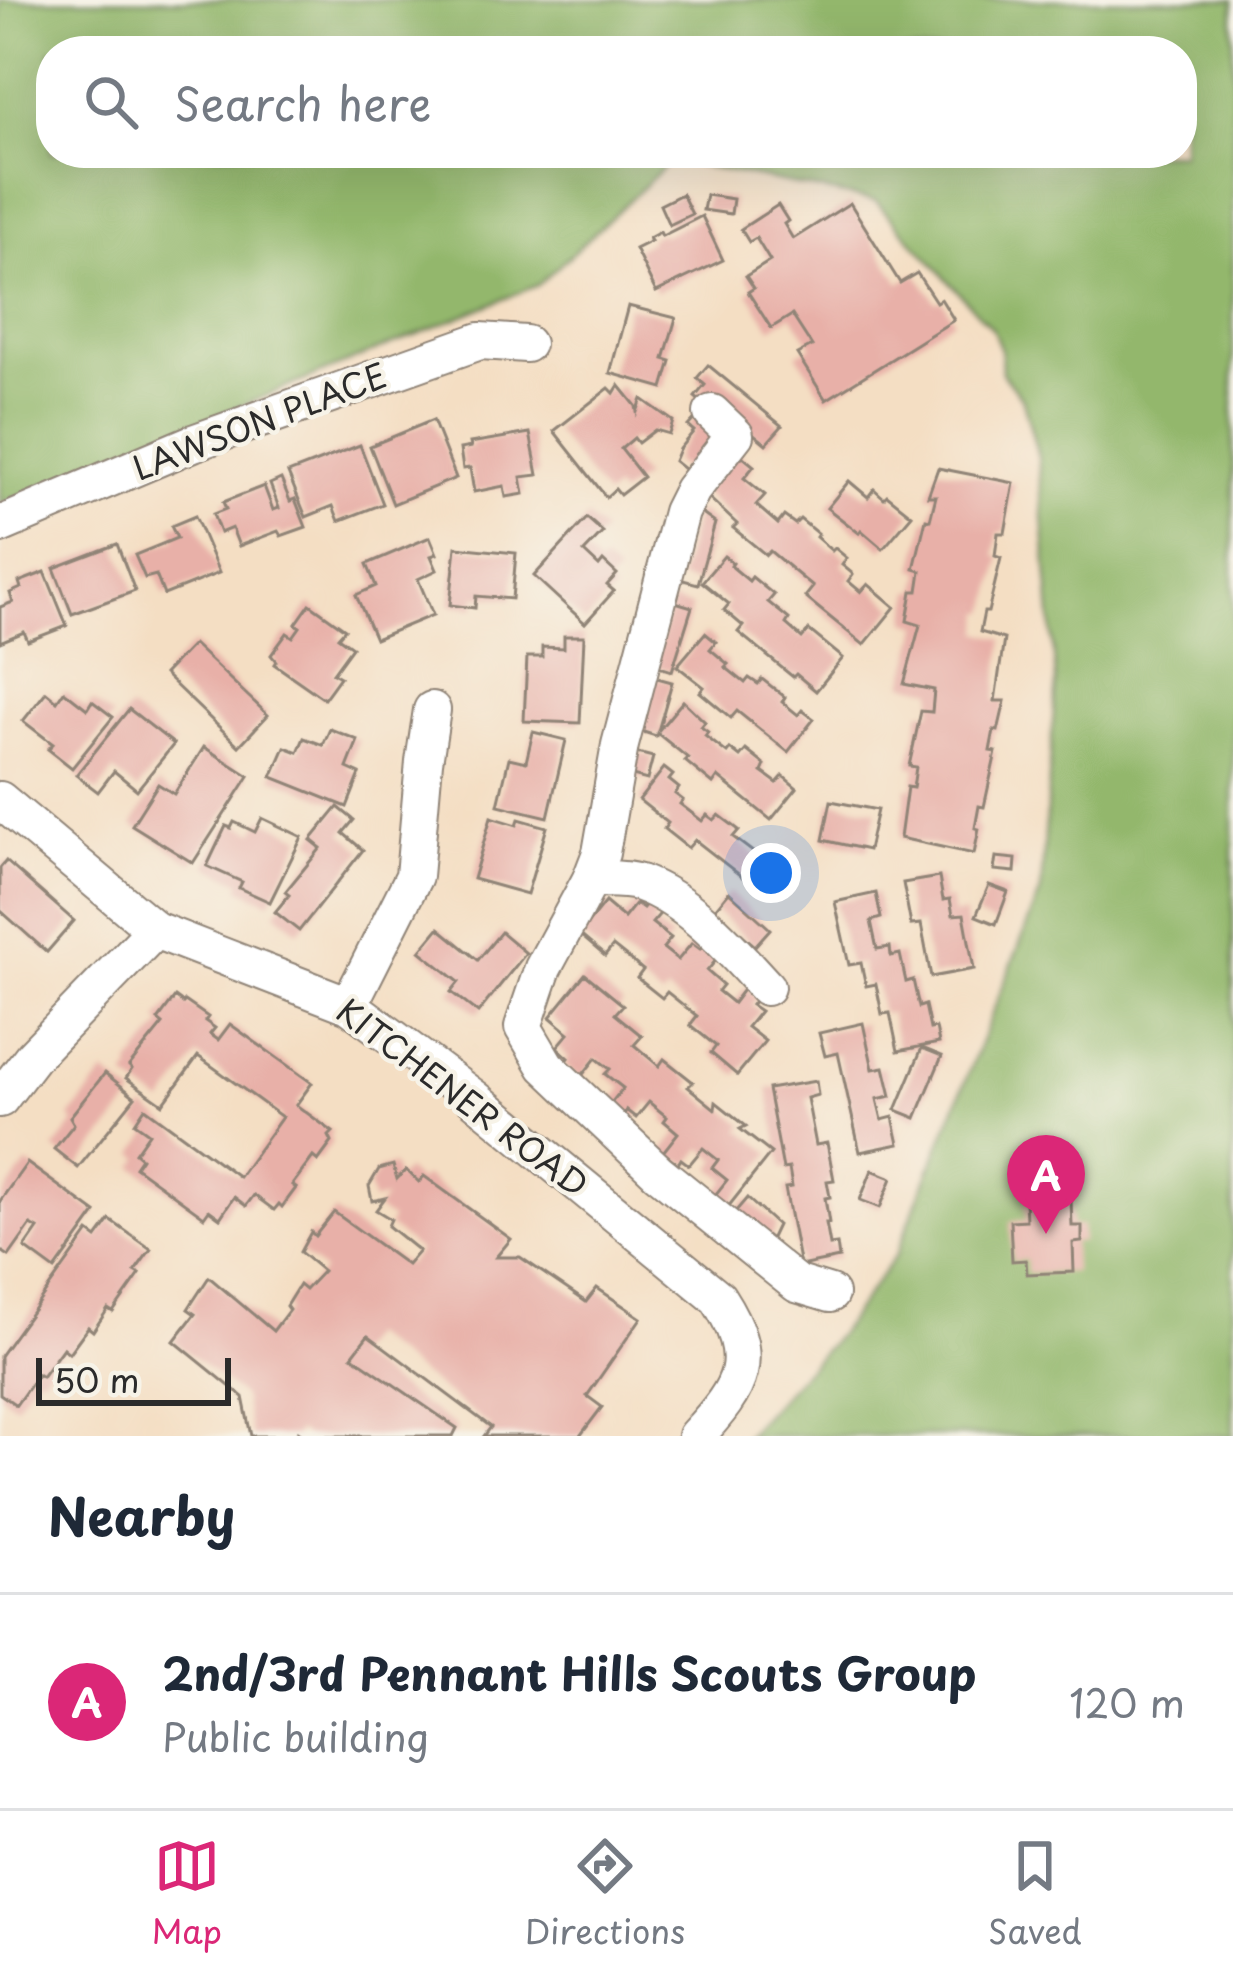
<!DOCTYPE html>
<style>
:root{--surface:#fff;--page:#f2f2f3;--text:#1f2937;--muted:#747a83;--line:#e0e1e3;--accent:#db2777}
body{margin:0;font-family:"Playpen Sans",sans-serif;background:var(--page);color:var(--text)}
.scale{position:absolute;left:36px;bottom:30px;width:195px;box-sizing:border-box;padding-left:12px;border:6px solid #2b2b2b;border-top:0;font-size:33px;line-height:42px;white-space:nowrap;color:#2b2b2b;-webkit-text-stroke:9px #f7f3e8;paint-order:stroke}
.you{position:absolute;left:771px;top:873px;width:42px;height:42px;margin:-30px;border:9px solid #fff;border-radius:50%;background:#1a73e8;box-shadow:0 0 0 18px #1a73e833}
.badge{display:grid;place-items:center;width:78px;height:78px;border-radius:50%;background:var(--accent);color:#fff;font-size:39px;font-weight:700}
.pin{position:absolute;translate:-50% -99px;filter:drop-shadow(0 3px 6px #0008)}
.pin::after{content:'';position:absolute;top:63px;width:42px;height:36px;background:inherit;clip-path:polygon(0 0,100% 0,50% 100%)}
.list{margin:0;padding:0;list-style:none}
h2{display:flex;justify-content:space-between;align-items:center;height:156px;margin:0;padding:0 48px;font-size:51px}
h2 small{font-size:39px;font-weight:400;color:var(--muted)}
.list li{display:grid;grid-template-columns:78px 1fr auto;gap:36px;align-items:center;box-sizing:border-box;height:216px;padding:0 48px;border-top:3px solid var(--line)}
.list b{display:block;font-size:45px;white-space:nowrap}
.list p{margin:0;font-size:39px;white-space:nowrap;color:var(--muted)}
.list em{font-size:39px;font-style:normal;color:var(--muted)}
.icon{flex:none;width:66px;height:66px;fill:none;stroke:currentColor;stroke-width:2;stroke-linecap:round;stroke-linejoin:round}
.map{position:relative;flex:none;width:1233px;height:1436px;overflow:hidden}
.search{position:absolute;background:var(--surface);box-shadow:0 12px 48px #0002;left:36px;right:36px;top:36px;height:132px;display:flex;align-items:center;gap:30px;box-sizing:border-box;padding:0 42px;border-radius:48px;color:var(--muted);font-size:45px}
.sheet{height:372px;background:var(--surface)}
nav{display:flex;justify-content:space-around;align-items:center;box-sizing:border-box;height:168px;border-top:3px solid var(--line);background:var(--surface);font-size:33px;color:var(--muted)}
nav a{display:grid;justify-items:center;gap:6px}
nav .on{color:var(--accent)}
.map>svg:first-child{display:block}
.forest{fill:#93b76c;stroke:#5f714c;stroke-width:3;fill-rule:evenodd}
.building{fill:#e8b0a8}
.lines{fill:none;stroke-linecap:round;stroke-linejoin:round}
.minor-casing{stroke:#908477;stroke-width:40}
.minor{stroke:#fff;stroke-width:36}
.labels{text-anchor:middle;stroke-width:9;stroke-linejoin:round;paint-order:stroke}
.street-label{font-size:33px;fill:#2b2b2b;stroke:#f7f3e8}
</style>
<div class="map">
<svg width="1233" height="1436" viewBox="0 0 1233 1436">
<rect width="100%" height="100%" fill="#f7f3e8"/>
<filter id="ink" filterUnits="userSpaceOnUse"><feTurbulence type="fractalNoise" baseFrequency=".00833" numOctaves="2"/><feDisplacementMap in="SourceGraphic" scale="24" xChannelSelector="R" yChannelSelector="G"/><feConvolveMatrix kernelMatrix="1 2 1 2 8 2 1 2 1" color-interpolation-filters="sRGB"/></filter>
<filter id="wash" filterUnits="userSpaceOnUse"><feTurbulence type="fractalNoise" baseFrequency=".004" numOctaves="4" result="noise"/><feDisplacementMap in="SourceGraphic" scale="48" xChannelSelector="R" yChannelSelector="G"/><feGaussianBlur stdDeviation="2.7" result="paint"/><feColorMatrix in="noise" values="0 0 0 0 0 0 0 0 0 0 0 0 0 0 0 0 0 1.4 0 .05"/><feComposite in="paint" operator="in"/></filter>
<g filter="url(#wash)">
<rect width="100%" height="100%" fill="#f4dec3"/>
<!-- forest -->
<path class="forest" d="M0 0H1233V1436H745L837 1336 896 1255 1041 891 1056 680 1038 456 1023 400 1002 373 1001 350 993 330 876 201 672 160 538 285 0 504ZM51 51H1182V153H51Z"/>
<g id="blocks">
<!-- building -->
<g class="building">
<path d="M682 194 692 214 669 225 660 205Z"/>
<path d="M706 195 733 199 731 214 703 210Z"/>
<path d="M850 203 900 283 917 273 936 302 941 299 954 320 826 400 797 354 812 346 792 315 771 328 748 292 754 288 746 276 770 261 756 238 749 242 741 229 778 205 788 221 784 224 793 239Z"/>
<path d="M702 216 723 260 656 292 635 249 651 241 649 238 660 232 662 236Z"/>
<path d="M628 306 676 318 664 359 671 361 663 388 610 373Z"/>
<path d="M708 365 782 426 766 444 714 401 708 408 695 397 705 385 697 378Z"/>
<path d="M619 385 636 406 637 412 642 399 673 421 669 434 655 430 638 443 634 438 621 449 643 477 620 495 615 489 606 497 554 431 609 388 614 393Z"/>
<path d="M699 414 723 434 689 473 674 461 679 449 694 431 688 426Z"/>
<path d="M433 420 456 478 393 504 370 446Z"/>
<path d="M530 433 538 475 521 477 524 494 506 497 504 486 474 492 470 468 463 469 460 449 471 447 470 443Z"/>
<path d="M360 445 383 504 339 521 333 506 306 517 288 473Z"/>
<path d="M737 452 754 466 744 478 765 495 756 505 778 524 784 516 795 524 800 519 818 534 816 537 832 551 835 548 847 558 842 565 853 574 848 581 861 592 868 584 895 607 864 645 805 597 813 587 770 551 766 555 733 528 737 524 703 492Z"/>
<path d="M938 468 1014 483 1005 533H998L995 556 1001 558 988 612H984L980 632 1004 639 995 701H1005L998 731 994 730 990 751 996 752 984 807 979 806 975 828 979 829 974 854 900 838 907 787 913 788 916 767 909 766 921 711 932 712 934 690 904 684 920 625 907 621 912 591H918L921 571 914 569 926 519 930 520 936 496H928Z"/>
<path d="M281 479 290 501 295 499 306 527 281 536 278 531 239 546 232 528 220 533 213 514 226 509 223 502 264 486 273 510 279 508 270 484Z"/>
<path d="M849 481 868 497 874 489 884 498 887 495 912 515 883 549 861 530 859 533 827 508Z"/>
<path d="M697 510 715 523 698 584 679 579Z"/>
<path d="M195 516 219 573 164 595 156 575 145 578 135 555 177 538 171 526Z"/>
<path d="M587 518 603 532 584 552 599 566 603 561 617 574 607 585 614 591 585 623 534 576Z"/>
<path d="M430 537 437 554 431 556 437 570 418 579 433 615 375 639 356 595 376 586 367 564Z"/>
<path d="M117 544 135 591 72 614 54 568Z"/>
<path d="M456 547 516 553 512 599 476 596 475 608 450 605Z"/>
<path d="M724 556 733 563 731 566 749 581 752 577 774 595 768 602 789 619 786 624 802 638 809 630 843 658 816 691 796 674 793 677 738 632 743 626 724 610 729 604 702 582Z"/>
<path d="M45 572 67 626 28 641 24 632 0 642V607L13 602 10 593 21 588 19 582Z"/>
<path d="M672 601 692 607 672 671 653 665Z"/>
<path d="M310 604 345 629 338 637 352 647 333 673 340 677 324 699 274 664 276 661 271 655 287 633 293 637 300 627 296 624Z"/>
<path d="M705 633 716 642 710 649 728 664 725 667 745 683 749 678 758 684 762 679 785 697 782 702 798 715 802 710 814 719 788 752 737 711 731 718 700 692 704 687 677 666Z"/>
<path d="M564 636H584L580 723 524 721 527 657H542V647L564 648Z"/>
<path d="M193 644 268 715 239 746 164 674Z"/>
<path d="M650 676 672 682 658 731 683 701 705 722 701 727 708 732 705 736 727 753 730 749 740 757 746 750 765 765 762 772 777 783 783 776 797 788 771 820 718 777 713 784 685 761 688 758 657 733 656 736 634 729Z"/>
<path d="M64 691 87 709 92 701 113 717 72 768 48 749 53 744 23 721 46 692 57 701Z"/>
<path d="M129 709 174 744 137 790 114 771 98 792 76 775Z"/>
<path d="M330 729 358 740 347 768 360 774 347 807 272 777 285 747 298 752 304 738 323 745Z"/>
<path d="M533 732 566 740 548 817 498 805 509 758 526 762Z"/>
<path d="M204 747 249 776 193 863 132 825 158 784 174 794Z"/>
<path d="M630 751 653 757 647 780 625 774Z"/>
<path d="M664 768 673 775 669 780 679 788 675 794 683 800 680 804 702 821 707 815 714 820 719 815 739 830 733 837 758 856 762 851 766 854 746 880 695 840 688 848 664 829 668 823 639 800Z"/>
<path d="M831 801 877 810 868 850 823 840Z"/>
<path d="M338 807 354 820 343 833 363 850 299 931 275 912 289 895 285 892 321 848 311 840Z"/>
<path d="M491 817 517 825 519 819 547 827 527 894 473 879Z"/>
<path d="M262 818 302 837 270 902 239 888 242 882 207 866 226 826 231 828 234 822 255 832Z"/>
<path d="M996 857 1016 859 1015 872 994 870Z"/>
<path d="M6 861 74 921 47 952 0 910V868Z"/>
<path d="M939 877 943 900 950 899 953 915 964 914 974 969 931 977 921 924 911 925 903 883Z"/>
<path d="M989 885 1008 892 996 924 976 916Z"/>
<path d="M729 892 770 929 755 946 714 910Z"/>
<path d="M876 893 881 918 871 921 877 949 890 947 891 956 900 954 906 982 913 980 919 1007 925 1005 930 1029 936 1028 939 1043 898 1051 890 1013 882 1014 876 984 866 986 861 963 849 965 835 902Z"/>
<path d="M651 898 664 909 652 923 671 938 663 948 678 960 692 943 700 949 705 942 721 954 707 971 723 985 718 991 733 1003 745 987 757 997 751 1005 760 1011 747 1027 765 1041 737 1075 711 1053 716 1046 690 1025 697 1016 667 992 662 998 637 978 643 970 613 946 605 956 579 934 605 902 624 918 636 903 643 908Z"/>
<path d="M439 928 478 960 501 932 526 953 478 1013 451 992 459 982 420 951Z"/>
<path d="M585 974 623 1005 615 1014 642 1036 634 1045 659 1066 664 1059 693 1082 688 1087 715 1109 716 1102 746 1126 740 1129 771 1153 728 1207 715 1195 727 1180 712 1168 718 1160 703 1148 689 1165 681 1159 678 1164 663 1152 678 1133 664 1121 667 1117 649 1102 636 1118 626 1110 623 1118 608 1107 623 1088 605 1074 610 1069 596 1058 580 1078 564 1064 569 1058 557 1047 569 1033 550 1017Z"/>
<path d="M175 997 183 1003 185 1001 208 1017 205 1021 215 1028 210 1034 218 1040 230 1024 312 1083 296 1105 333 1132 329 1136 332 1142 318 1161 313 1157 292 1185 296 1188 282 1207 279 1204 274 1210 254 1195 246 1206 234 1197 220 1218 209 1210 204 1217 135 1167 141 1158 135 1153 149 1133 135 1123 145 1108 239 1177 282 1117 198 1056 163 1104 126 1078 132 1069 129 1066 163 1024 158 1020Z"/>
<path d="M863 1023 873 1069 884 1067 891 1096 877 1099 882 1120 893 1117 899 1144 860 1152 838 1053 825 1056 819 1033Z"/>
<path d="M922 1048 942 1056 916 1118 896 1110Z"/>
<path d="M105 1073 135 1097 78 1168 54 1149 74 1124 70 1117Z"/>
<path d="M816 1081 818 1095 807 1098 816 1145 827 1143 834 1180 827 1181 830 1197 825 1198 829 1223H826L830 1245 837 1244 839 1258 800 1266 785 1188 792 1187 789 1168 783 1169 768 1089Z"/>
<path d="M27 1163 96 1213 55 1270 25 1248 38 1229 31 1225 9 1256 0 1250V1201Z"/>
<path d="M393 1165 397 1179 406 1170 419 1182 424 1176 511 1239 496 1257H520L586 1302 597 1288 641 1318 587 1396 602 1407 580 1436H484L491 1427 368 1335 352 1356 457 1428 453 1436H305L298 1431 294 1436H251L243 1397 174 1341 195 1314 188 1309 209 1277 273 1331 289 1310 286 1306 299 1285 305 1290 323 1271 300 1252 311 1232 315 1236 334 1212 407 1265 419 1251 388 1226 391 1219 376 1210 385 1198 372 1201 369 1186 379 1169Z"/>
<path d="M872 1170 892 1178 880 1208 860 1200Z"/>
<path d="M747 1198 777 1225 769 1242 735 1212Z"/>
<path d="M1071 1199 1072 1226H1082V1242L1073 1243 1074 1272 1027 1274 1026 1260 1012 1261 1010 1221 1026 1220 1025 1201Z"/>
<path d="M110 1220 151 1249 135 1271 140 1274 113 1312 108 1309 93 1331 88 1327 69 1353 63 1348 42 1377 38 1374 16 1405 0 1394V1356L89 1232 97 1238Z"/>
</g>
</g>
</g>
<g filter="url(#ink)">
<use href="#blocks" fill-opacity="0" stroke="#908477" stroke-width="3"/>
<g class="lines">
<!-- minor casing -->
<g class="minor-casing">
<g id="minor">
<path d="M712 413 735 435 692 490 681 512 620 745 601 853 591 879 543 968 523 1027 546 1066 658 1172 797 1284 830 1294"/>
<path d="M0 525 193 443 480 341 526 344"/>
<path d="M0 800 155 930 349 1005 474 1098 718 1298C758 1360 742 1386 696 1436"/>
<path d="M591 879C607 880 625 878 640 883 690 901 731 949 766 987"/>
<path d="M349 1005 414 876 424 762 432 710"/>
<path d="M0 1099 33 1056 155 930"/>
</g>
</g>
<!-- minor -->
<use href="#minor" class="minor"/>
</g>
</g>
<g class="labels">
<!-- street labels -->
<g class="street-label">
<text transform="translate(260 422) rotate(-21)" y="12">LAWSON PLACE</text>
<text transform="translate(462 1098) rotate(37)" y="12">KITCHENER ROAD</text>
</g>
</g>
</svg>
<div class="scale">50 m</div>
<div class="you"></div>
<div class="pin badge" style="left:1046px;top:1234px">A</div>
<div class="search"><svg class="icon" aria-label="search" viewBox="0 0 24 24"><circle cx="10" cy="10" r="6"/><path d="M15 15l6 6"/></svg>Search here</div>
</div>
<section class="sheet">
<h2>Nearby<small></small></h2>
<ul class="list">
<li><span class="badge">A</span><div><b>2nd/3rd Pennant Hills Scouts Group</b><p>Public building</p></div><em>120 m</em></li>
</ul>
</section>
<nav>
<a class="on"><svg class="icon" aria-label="map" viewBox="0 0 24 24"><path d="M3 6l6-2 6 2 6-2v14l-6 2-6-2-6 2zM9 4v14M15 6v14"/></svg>Map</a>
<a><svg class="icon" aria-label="directions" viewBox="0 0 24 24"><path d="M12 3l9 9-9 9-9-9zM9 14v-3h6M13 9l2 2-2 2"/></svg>Directions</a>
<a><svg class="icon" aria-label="saved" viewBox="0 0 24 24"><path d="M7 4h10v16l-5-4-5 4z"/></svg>Saved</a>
</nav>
